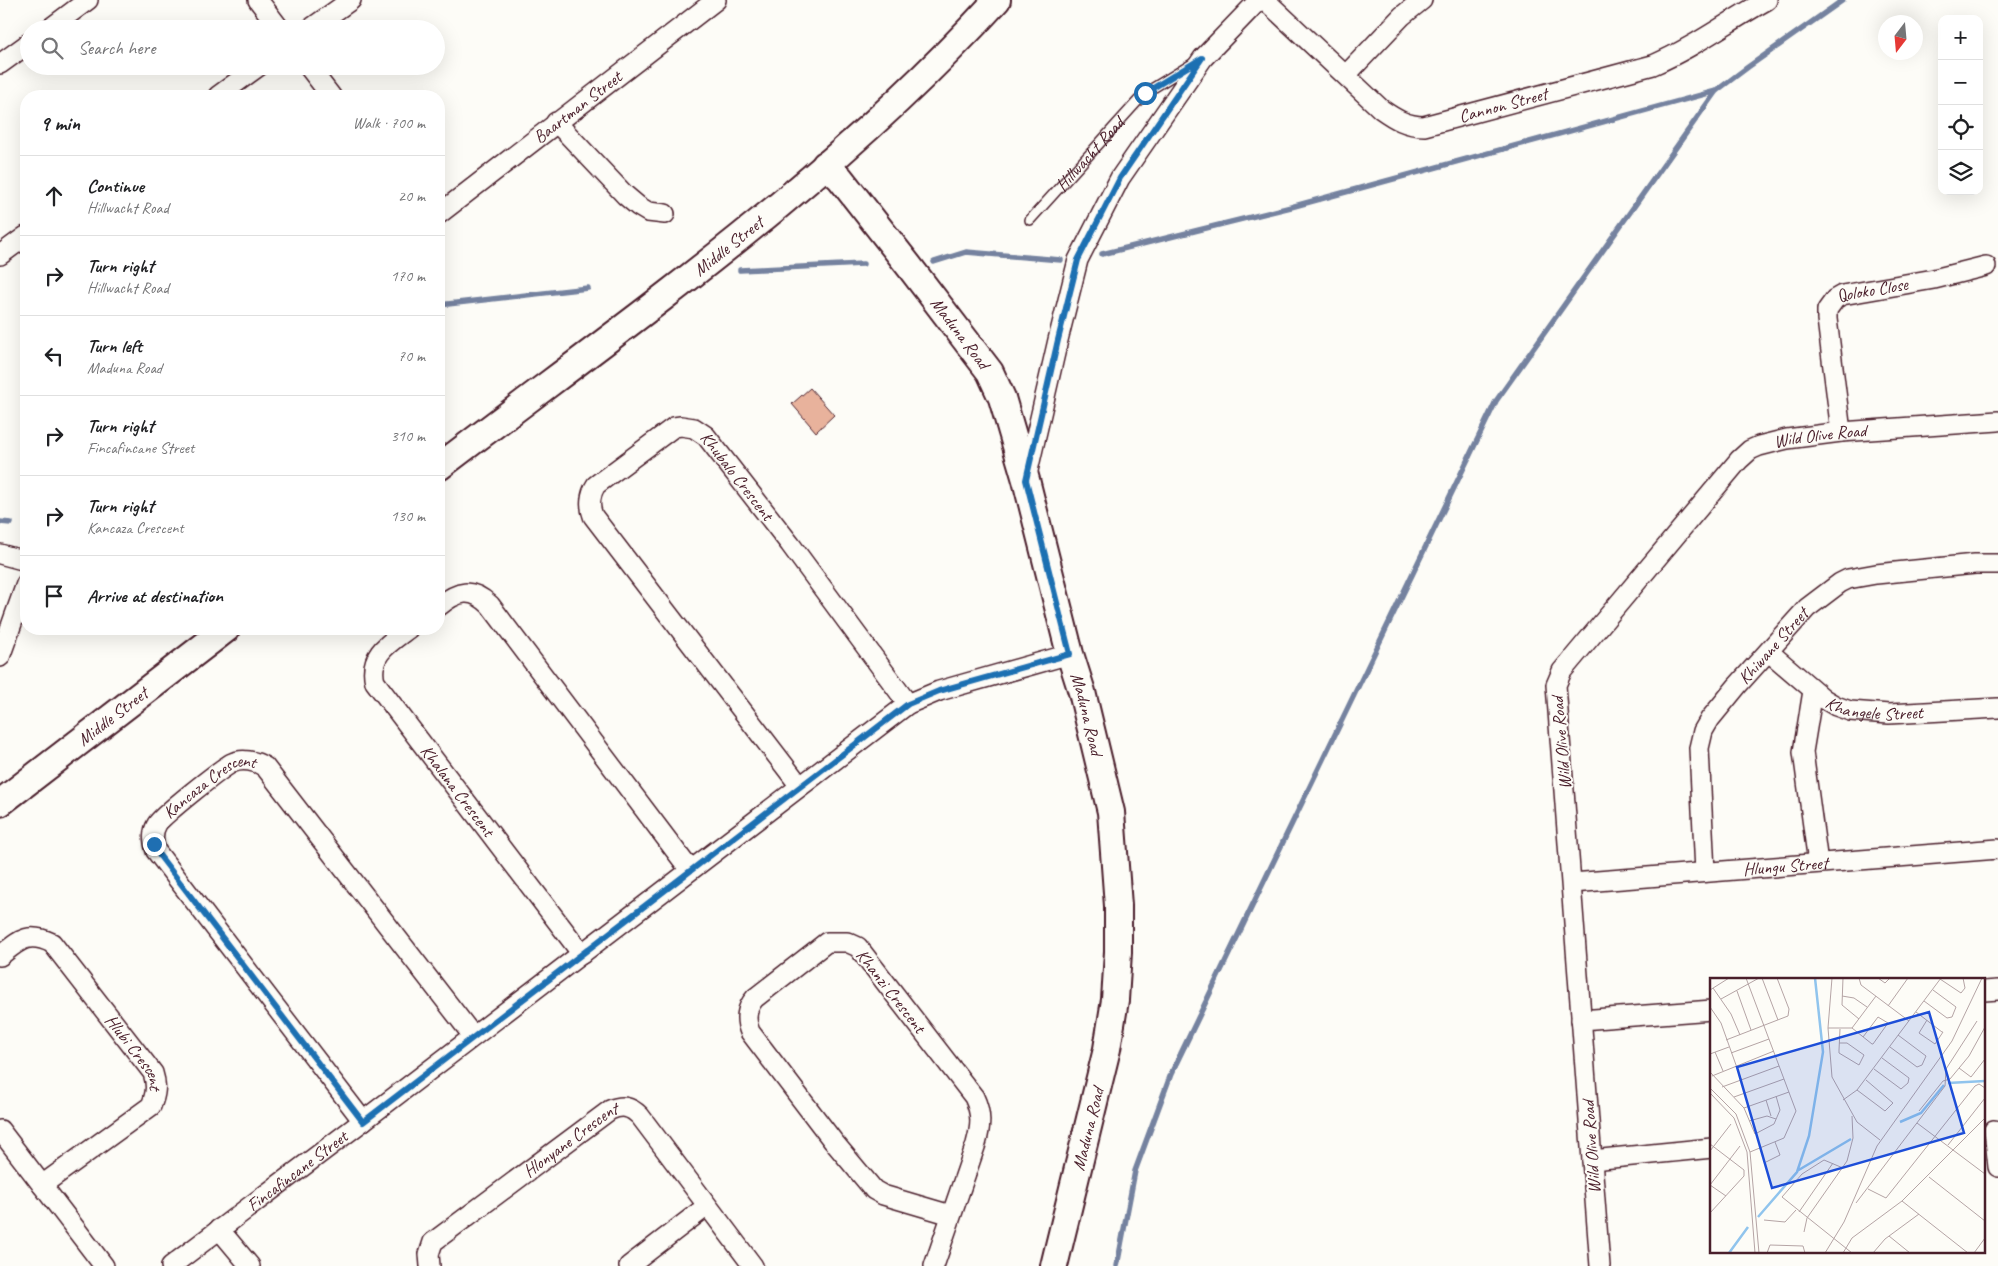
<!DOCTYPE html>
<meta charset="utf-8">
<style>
:root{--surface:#fff;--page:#f2f2f2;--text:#202124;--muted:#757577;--line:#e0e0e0}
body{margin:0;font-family:Caveat,sans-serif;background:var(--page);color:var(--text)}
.controls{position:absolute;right:15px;top:15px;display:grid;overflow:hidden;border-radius:10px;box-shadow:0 5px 20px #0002}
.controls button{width:45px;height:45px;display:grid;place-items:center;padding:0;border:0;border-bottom:1px solid var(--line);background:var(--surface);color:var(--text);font:25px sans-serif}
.compass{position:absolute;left:1878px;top:15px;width:45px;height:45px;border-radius:50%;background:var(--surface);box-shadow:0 5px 20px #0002;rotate:196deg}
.stop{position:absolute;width:15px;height:15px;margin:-11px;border:4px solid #1f6fb2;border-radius:50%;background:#fff}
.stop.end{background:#1f6fb2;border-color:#fff;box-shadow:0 1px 5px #0008}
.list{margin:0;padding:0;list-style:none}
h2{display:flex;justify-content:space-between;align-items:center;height:65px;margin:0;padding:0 20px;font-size:21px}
h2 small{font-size:16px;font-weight:400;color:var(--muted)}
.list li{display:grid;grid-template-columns:32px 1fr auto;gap:15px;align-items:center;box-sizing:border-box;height:80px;padding:0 20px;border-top:1px solid var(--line)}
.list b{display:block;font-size:19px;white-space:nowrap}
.list p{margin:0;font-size:16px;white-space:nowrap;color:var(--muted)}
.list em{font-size:16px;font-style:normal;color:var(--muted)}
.icon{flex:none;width:28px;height:28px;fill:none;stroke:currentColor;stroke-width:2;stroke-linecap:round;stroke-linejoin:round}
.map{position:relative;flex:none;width:1998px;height:1266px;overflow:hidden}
.search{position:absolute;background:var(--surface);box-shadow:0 5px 20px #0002;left:20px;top:20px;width:425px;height:55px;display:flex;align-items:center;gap:12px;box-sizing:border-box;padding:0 18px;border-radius:28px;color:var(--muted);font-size:19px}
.panel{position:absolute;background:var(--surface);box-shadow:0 5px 20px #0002;left:20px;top:90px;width:425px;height:545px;border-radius:20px}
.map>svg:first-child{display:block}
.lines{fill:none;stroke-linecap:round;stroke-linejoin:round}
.stream{stroke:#74829f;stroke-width:5.5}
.building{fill:#e8b29c;stroke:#4a1f2b}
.lane-casing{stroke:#4a1f2b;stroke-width:12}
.street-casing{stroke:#4a1f2b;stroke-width:22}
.secondary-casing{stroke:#4a1f2b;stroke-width:30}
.lane{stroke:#fdfcf7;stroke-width:9}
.street{stroke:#fdfcf7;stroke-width:19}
.secondary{stroke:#fdfcf7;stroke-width:26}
.route{stroke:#1f6fb2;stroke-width:6}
.labels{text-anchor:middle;stroke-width:4;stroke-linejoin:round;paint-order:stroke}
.street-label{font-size:18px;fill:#4a1f2b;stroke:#fdfcf7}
.inset-river{fill:none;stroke:#90c4ed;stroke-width:2.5}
.inset-road{fill:none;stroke:#b5a4a5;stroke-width:1}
.view{fill:#1d4ed8;fill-opacity:0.15;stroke:#1d4ed8;stroke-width:2.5}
.inset-edge{fill:none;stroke:#4a1f2b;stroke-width:2.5}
</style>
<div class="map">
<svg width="1998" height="1266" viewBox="0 0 1998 1266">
<rect width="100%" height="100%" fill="#fdfcf7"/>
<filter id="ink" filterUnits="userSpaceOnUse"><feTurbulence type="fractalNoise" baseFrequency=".02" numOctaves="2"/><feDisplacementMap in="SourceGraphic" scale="10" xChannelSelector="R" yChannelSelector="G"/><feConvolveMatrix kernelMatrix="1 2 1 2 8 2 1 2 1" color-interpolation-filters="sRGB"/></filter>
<g filter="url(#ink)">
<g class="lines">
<!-- stream -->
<g class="stream">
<path d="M1102 254 1291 207 1716 91"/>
<path d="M934 262 966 252 1061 260"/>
<path d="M740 270 863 264"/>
<path d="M439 305 588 288"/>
<path d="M0 522 11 523"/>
<path d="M1117 1266 1135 1171 1171 1074 1496 401 1716 91 1748 67 1843 0"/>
</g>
</g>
<!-- building -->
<path class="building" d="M810 388 834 415 816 432 792 404Z"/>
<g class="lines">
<!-- lane casing -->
<g class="lane-casing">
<g id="lane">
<path id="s1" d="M1030 220 1145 93 1192 64"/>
</g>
</g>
<!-- street casing -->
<g class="street-casing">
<g id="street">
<path d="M258 0 280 29"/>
<path id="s2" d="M1265 0 1381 109C1395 119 1407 126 1424 126L1653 65C1693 48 1729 21 1767 0"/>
<path d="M49 29 88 0"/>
<path d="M310 29 351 0"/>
<path d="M0 64 29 43"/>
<path d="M308 66 331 96"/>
<path d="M1346 75 1402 16 1422 0"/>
<path d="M218 96 259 66"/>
<path d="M556 122 625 195 638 206 648 212 665 214"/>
<path id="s3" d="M439 214 716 0"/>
<path d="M0 255 26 236"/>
<path id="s4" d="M1841 432 1827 319V310L1835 299 1842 295 1934 279 1986 266"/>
<path d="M1026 479 1058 340 1078 260 1120 178 1203 58 1259 0"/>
<path d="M0 554 26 561"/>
<path d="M439 606C458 591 471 587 490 605L690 870"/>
<path id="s5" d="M408 629C389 643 368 655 375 682L582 954"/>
<path id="s6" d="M1769 652 1824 699 1836 706 1850 711 1889 714 1998 708"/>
<path d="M0 657 26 584"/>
<path d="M1813 691 1803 752 1818 863"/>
<path id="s7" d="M800 786 593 516C589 506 590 494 596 485L674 427 681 426 694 428 706 436 790 544 908 704"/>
<path id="s8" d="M1705 872 1699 748 1703 731 1710 719 1737 686 1807 608 1840 583 1848 579 1876 574 1975 564H1998"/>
<path id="s9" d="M1572 883 1998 849"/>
<path id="s10" d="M0 956C19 941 27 931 52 943L153 1073C157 1085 156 1094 151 1106L42 1185"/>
<path d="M1984 991 1998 990"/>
<path d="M1581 1020 1712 1010"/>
<path id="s11" d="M363 1121 156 851C153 842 152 832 157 824 160 817 223 767 232 763 242 758 256 761 265 767L473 1036"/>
<path d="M0 1130 104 1266"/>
<path d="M1994 1130 1998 1167"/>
<path d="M1592 1160 1712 1148"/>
<path d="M219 1229 250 1266"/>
<path id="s12" d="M171 1266 363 1121 908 704 939 691 1070 654"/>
<path id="s13" d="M430 1266 429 1254 433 1242 610 1110C622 1105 630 1106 640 1116L753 1266"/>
<path d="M629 1266 707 1206"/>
<path d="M934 1266 976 1144C981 1126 982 1114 974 1097L858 947 847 942H827L755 998C746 1008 745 1020 750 1032L833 1141 874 1190 883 1195 951 1215"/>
<path id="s14" d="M1600 1266 1556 685 1562 671 1573 658 1739 460 1750 450 1759 446 1787 439 1841 432 1998 421"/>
</g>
</g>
<!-- secondary casing -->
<g class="secondary-casing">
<g id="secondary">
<path id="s15" d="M825 165 840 178 909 266 990 372 1002 398 1026 480 1070 654 1082 692 1111 812 1118 906V952L1115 1000 1107 1049 1054 1266"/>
<path id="s16" d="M439 467C631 320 834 180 997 0"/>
<path id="s17" d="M0 803 226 629"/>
</g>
</g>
<!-- lane -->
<use href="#lane" class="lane"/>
<!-- street -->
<use href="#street" class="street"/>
<!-- secondary -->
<use href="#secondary" class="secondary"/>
</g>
</g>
<g class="lines" filter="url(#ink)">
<!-- route -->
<path class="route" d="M154 844 156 851 363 1122 908 704 939 691 1070 654 1026 480 1058 340 1078 260 1120 178 1202 58 1145 93"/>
</g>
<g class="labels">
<!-- street labels -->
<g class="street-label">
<text dy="6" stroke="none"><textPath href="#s2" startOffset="288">Cannon Street</textPath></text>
<text dy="6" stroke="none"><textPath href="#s3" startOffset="175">Baartman Street</textPath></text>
<text dy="6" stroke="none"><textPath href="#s1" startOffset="89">Hillwacht Road</textPath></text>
<text dy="6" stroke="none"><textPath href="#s16" startOffset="364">Middle Street</textPath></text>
<text dy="6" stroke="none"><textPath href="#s4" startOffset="175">Qoloko Close</textPath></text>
<text dy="6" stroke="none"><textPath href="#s15" startOffset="216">Maduna Road</textPath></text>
<text dy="6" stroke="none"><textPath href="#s14" startOffset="960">Wild Olive Road</textPath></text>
<text dy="6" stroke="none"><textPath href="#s7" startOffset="555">Khubalo Crescent</textPath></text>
<text dy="6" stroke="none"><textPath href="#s8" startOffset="252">Khiwane Street</textPath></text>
<text dy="6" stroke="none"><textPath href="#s6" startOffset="125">Khangele Street</textPath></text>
<text dy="6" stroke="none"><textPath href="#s15" startOffset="621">Maduna Road</textPath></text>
<text dy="6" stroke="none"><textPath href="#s17" startOffset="142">Middle Street</textPath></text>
<text transform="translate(1561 743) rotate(-95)" y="6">Wild Olive Road</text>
<text dy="6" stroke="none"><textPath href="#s5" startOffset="204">Khalana Crescent</textPath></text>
<text dy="6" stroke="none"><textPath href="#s11" startOffset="435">Kancaza Crescent</textPath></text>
<text dy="6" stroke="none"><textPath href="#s9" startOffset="214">Hlungu Street</textPath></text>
<text transform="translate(891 991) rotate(52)" y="6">Khanzi Crescent</text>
<text dy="6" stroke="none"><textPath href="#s10" startOffset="196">Hlubi Crescent</textPath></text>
<text transform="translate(1088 1129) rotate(-76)" y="6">Maduna Road</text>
<text dy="6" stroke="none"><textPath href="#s13" startOffset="196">Hlonyane Crescent</textPath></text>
<text transform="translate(1591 1147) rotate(-94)" y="6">Wild Olive Road</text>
<text dy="6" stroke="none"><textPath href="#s12" startOffset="158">Fincafincane Street</textPath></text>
</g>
</g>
<!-- overview -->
<g transform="translate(1710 978)">
<rect width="275" height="275" fill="#fdfcf7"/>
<path class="inset-river" d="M238 105 275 103M190 144 211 135 234 107M87 193 141 161M48 239 87 194 99 158 113 74 105 0M19 275 38 249"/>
<path class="inset-road" d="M36 0 86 133 74 160 40 174M52 0 68 42M122 0 118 50 122 99 147 144 170 162M133 0 132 27 149 41M149 0 151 7 199 43M168 0 175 5 180 0M230 1 251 15 255 10 253 0M3 10 21 36 30 57M0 12 19 0M27 13 41 52M132 18 144 20 157 29M11 21 49 0M214 23 237 40 242 39 246 29 223 12M178 28 198 0M0 29 11 45 31 101M206 34 232 54H233L225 66 209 55 217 42M118 50H142L166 18M142 50 162 66H163L178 45 168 39 153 59M16 62 78 38 79 31 67 0M129 65H137L154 77 149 87 129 75V72L130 51M180 69 207 89 212 87 216 78 188 57M5 74 13 93M21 75 59 61M0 76 19 69M249 90 261 99 275 81M164 91 191 111 198 105 199 100 172 80M0 94 34 130 45 156 64 146 70 132 66 118M2 98 64 73M12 109 69 88M0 110 26 136 40 174 49 275M147 112 175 133 183 125 156 102M0 115 24 140 37 174 45 275M24 119 74 101M56 122 61 138M133 122 147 112 231 0M34 130 79 114M209 133 233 103 240 101 259 78 275 49M39 143 57 138 66 141M207 145 275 196M0 166 34 192V198L0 235M238 167 275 120M0 173 21 146M56 184 70 177 65 164M133 190 114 182 92 196 72 219 142 275M219 199 275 243M158 211 176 220 265 108 269 106 275 110M16 218 0 207 30 168M192 223 258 275M146 225 235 108 236 91 267 43M89 234 123 185M54 242 75 244 86 232M94 254 97 240 137 183 143 160 142 138M179 258 200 275M57 275 60 267 93 268 95 275M115 275 134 244 167 168 242 63 272 0M133 275 142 260 192 223 275 140M163 275 175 261 209 236M264 275 275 260"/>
<path class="view" d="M219 34 254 155 62 210 27 89Z"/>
<rect width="275" height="275" class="inset-edge"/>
</g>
</svg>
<div class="controls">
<button>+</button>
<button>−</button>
<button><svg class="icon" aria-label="locate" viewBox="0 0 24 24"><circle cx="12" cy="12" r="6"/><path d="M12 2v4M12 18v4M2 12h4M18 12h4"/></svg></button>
<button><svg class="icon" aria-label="layers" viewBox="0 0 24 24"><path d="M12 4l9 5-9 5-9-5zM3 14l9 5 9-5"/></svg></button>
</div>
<svg class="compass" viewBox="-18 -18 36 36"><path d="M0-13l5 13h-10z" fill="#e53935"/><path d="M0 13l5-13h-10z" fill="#757577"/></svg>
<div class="stop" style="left:1145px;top:93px"></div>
<div class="stop end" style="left:154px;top:844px"></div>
<div class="search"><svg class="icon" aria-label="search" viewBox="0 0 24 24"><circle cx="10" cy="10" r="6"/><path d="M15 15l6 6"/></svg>Search here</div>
<section class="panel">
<h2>9 min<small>Walk · 700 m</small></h2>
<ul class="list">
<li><svg class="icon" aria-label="ahead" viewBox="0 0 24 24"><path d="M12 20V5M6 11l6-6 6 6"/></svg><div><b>Continue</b><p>Hillwacht Road</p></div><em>20 m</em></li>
<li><svg class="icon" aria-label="right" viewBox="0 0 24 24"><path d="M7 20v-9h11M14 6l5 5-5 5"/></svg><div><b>Turn right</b><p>Hillwacht Road</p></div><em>170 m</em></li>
<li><svg class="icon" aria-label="left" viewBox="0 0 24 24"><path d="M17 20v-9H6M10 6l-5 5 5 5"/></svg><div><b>Turn left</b><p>Maduna Road</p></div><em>70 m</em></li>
<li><svg class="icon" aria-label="right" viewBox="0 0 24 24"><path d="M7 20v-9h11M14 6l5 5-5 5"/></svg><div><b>Turn right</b><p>Fincafincane Street</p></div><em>310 m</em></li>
<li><svg class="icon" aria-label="right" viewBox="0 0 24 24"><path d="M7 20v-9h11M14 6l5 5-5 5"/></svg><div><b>Turn right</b><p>Kancaza Crescent</p></div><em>130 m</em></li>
<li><svg class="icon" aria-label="arrive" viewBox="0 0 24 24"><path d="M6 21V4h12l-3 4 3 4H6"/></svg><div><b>Arrive at destination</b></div></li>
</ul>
</section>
</div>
